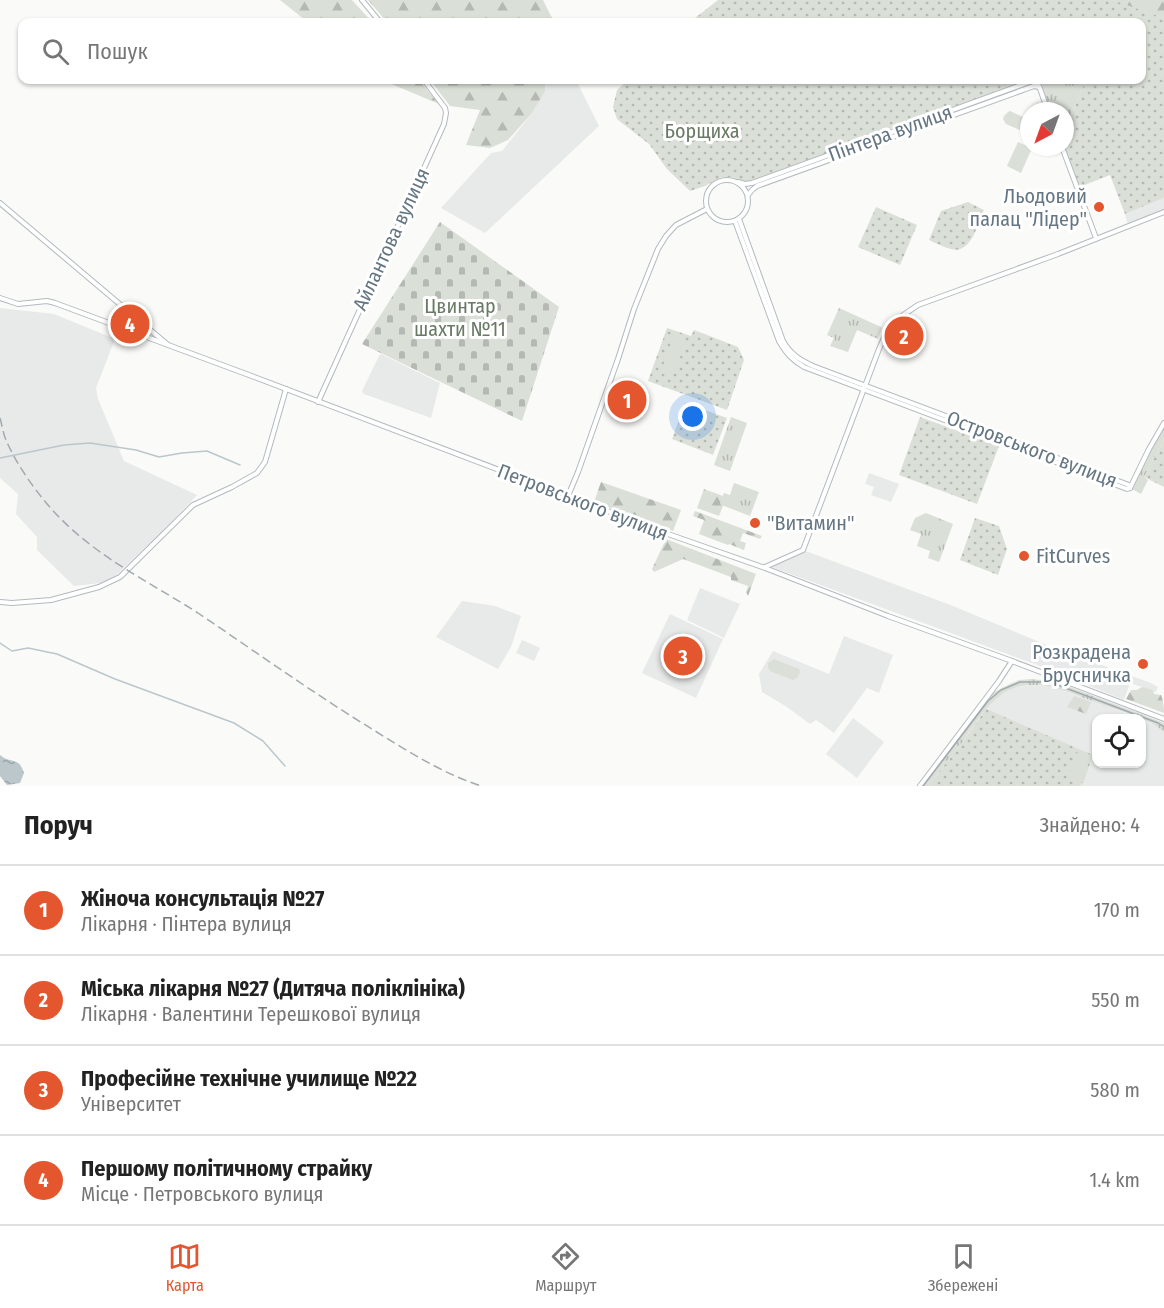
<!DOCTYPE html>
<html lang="uk">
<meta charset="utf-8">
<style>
:root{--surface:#fff;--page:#f6f6f6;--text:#222;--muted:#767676;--line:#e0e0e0;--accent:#e4572e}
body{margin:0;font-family:"Fira Sans Condensed",sans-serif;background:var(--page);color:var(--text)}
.controls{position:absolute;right:18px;bottom:18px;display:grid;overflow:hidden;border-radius:12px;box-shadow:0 2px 4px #0004}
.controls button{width:54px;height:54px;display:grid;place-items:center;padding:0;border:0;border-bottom:2px solid var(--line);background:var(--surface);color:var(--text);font:30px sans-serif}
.compass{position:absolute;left:1020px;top:102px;width:54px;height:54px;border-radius:50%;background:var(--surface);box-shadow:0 2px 4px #0004;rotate:221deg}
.you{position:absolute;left:693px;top:417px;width:21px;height:21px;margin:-15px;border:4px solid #fff;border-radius:50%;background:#1a73e8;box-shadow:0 0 0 9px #1a73e833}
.badge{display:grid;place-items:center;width:39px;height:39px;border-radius:50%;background:var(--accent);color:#fff;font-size:20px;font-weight:700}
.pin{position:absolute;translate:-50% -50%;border:3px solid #fff;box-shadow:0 2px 6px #0006}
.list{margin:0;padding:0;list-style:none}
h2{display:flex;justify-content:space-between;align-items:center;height:78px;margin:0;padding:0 24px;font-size:26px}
h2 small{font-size:20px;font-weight:400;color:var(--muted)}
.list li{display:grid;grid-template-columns:39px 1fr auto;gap:18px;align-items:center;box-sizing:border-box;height:90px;padding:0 24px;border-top:2px solid var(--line)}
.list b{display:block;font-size:22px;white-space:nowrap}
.list p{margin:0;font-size:20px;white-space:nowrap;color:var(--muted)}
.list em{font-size:20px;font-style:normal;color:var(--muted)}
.icon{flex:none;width:33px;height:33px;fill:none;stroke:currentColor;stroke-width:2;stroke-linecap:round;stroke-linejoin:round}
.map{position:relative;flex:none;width:1164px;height:786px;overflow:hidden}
.search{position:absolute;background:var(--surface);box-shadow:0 2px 4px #0004;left:18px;right:18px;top:18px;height:66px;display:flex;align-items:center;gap:15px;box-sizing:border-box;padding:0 21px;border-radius:12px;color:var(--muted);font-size:22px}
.sheet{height:438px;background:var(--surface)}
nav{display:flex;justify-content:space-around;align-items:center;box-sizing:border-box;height:84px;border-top:2px solid var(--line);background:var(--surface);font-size:16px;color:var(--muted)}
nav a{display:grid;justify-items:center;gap:3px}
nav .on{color:var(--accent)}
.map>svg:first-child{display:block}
.built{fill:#e8e9e9}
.grass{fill:url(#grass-tufts)}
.forest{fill:url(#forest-firs)}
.cemetery{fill:url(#cemetery-stones)}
.park{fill:url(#park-dots)}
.pitch{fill:#dadfd7}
.water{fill:url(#water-ripples)}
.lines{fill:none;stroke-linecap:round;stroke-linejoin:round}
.stream{stroke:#bbc7cb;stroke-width:1.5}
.secondary-casing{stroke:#b3babf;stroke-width:6}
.secondary{stroke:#fff;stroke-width:4}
.tram{stroke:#a2aab0;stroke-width:1.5}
.rail{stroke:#a2aab0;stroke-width:1.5;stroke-dasharray:9 4.5;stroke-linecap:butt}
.poi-dot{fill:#e4572e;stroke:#fff;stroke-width:2}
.labels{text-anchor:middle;stroke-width:6;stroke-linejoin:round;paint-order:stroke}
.park-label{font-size:20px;fill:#687a64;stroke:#fff}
.street-label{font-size:20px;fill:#657683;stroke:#fff}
.poi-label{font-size:20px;fill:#657683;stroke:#fff;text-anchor:end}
</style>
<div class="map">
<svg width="1164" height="786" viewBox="0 0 1164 786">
<defs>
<pattern id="grass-tufts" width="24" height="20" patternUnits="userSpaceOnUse" patternTransform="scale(1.5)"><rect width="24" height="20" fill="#dadfd7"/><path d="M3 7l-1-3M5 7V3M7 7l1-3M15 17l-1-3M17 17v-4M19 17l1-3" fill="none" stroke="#b4b9b4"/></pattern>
<pattern id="forest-firs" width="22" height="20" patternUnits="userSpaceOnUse" patternTransform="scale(1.5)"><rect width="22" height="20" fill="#dadfd7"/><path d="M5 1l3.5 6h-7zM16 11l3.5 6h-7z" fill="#b4b9b4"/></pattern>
<pattern id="cemetery-stones" width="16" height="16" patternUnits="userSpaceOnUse" patternTransform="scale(1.5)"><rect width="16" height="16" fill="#dadfd7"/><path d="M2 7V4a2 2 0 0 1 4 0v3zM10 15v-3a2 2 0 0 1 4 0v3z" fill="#b4b9b4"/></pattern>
<pattern id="park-dots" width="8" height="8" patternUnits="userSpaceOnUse" patternTransform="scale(1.5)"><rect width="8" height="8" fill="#dadfd7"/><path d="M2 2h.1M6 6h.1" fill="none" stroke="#b4b9b4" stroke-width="1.8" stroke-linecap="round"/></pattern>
<pattern id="water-ripples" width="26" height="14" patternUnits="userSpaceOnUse" patternTransform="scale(1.5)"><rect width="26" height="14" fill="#bbc7cb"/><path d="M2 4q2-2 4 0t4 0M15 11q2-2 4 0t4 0" fill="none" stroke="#9ca6aa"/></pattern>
</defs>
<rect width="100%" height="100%" fill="#fafaf8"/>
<!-- built -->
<g class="built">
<path d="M546 80H576L599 126 485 233 441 208 491 153 502 151 532 113 546 88Z"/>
<path d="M1164 198V210L1128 226 1125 214Z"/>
<path d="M0 308 54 314 115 339 96 388 98 399 124 461 197 495 161 533 113 578 101 583 74 586 37 550V537L16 514 18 494 0 478Z"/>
<path d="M381 354 440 383 431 418 364 394 362 391 379 356Z"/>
<path d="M869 473 899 484 891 502 871 495 874 487 865 484Z"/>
<path d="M803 550 953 606 1042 643 1151 683 1158 687 1156 692 1130 683 1124 700 1040 666 769 566Z"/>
<path d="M700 588 740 604 724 638 687 620Z"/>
<path d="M462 601 495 606 521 616 511 647 498 669 436 637Z"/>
<path d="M670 614 723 639 696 698 642 673Z"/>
<path d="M844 636 893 655 879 693 867 688 834 733 816 720 810 724 787 707 762 692 759 674 773 651 829 674Z"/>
<path d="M522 640 540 648 534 661 516 653Z"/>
<path d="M1032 685 1054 687 1139 718H1096V764H1142V720L1159 727 1164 732V786H1080L1084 781 986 709 996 698 1012 688Z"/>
<path d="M853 718 884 742 857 778 826 754Z"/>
</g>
<!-- grass -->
<g class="grass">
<path d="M1045 80H1086L1065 129V111H1048L1039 88 1043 84Z"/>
<path d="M839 308 881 327 882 328 878 339 857 330 848 352 830 346 834 338 827 335Z"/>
<path d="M731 417 747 423 730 471 714 465Z"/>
<path d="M1164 423V440L1144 477 1148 480 1141 494 1130 488Z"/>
<path d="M734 483 759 492 750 516 719 504 724 493 730 495Z"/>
<path d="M926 513 953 524 939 562 928 558 930 551 917 546 921 534 910 530 915 518Z"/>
<path d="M1032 679 1057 682 1159 721 1164 723V732C1151 719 1116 710 1098 703 1077 696 1055 684 1032 685 995 685 979 720 959 747 949 760 938 773 928 786H920L988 695 1010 684 1019 680Z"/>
</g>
<!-- forest -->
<g class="forest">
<path d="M280 0H352L372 22H306L305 20Z"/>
<path d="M368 0H543L552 18 551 22H387Z"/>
<path d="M1112 0H1164V18L1119 3Z"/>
<path d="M382 80H419L439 104Z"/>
<path d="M430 80H546L545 91 532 113 508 140 490 148 466 145 480 110 450 106Z"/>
<path d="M601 482 681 510 673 531 594 502Z"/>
<path d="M704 489 723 496 720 504 723 506 719 516 697 508Z"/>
<path d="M695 511 762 536 760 539 743 533 740 541 746 543 744 550 729 544 728 545 699 534 704 520 693 516Z"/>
<path d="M666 539 756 574 748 596 746 592 748 586 731 580V577L683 559 654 572 652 569Z"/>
<path d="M1142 687 1153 690 1154 694 1161 695C1163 699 1164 708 1164 713L1126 699 1131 690H1137Z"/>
<path d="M1074 696 1091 702 1086 714 1067 707Z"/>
</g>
<!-- cemetery -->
<path class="cemetery" d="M440 222 559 307 522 421 362 344Z"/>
<!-- park -->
<g class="park">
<path d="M718 0H1112L1164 18V198L1125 214 1110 175 1077 188 1062 147H1065V129L1086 80H1142V22H690Z"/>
<path d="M628 80H1028L752 181 745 182 732 177H721L705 186 690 191 667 169 649 144 617 119 613 107 617 90Z"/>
<path d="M968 202 984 210C978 223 971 255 951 249 943 247 936 243 929 240L941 211Z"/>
<path d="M876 207 917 225 900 265 858 247Z"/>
<path d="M667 328 691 336 694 330 738 347 744 360 727 410 648 381Z"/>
<path d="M685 403 727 418 713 455 672 439Z"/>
<path d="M920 417 999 446 977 504 899 475Z"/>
<path d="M1164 440V487L1144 477Z"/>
<path d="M975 518 999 526 1007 549 998 575 960 560Z"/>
<path d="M986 709 1093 755 1084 781 1080 786H928L959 747Z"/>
</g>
<!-- pitch -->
<g class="pitch">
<path d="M1010 111 1029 120V134L1006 124 1003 119 1004 116 1008 112Z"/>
<path d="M1018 142 1032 148 1021 173 1007 166Z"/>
<path d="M678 334 684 336 686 342 674 373 671 376 667 377 662 373V368L673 338Z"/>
<path d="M774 659 799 669 800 672 798 677 793 680 770 671 768 668V663Z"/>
<path d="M1077 752 1090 758 1080 783 1067 778Z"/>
</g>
<!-- water -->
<path class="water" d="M0 755C11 765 18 755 24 773L20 783 7 785 0 776Z"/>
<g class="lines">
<!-- stream -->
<g class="stream">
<path d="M0 458 64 445 90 443 136 450 159 457 182 453 207 451 240 465"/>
<path d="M0 643 12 651 28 648 57 654 115 679 234 723 263 741 285 766"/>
</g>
<!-- secondary casing -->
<g class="secondary-casing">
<g id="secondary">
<path d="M362 0 380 22"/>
<path d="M1062 147 1096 238"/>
<circle cx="727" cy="201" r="21"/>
<path d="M738 182 745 184 752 183 1032 81 1039 86 1048 111"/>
<path d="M748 195 752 190 757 186 1034 86 1039 87"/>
<path d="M0 203 167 344"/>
<path d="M739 219 783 341C790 354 800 360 813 366L1129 485 1130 488"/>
<path d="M735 221 779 341C786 353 792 360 804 367L1127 489 1130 488"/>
<path d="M0 298 18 304 47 301 55 303 249 375 668 534 765 568 888 616 1012 661 1164 719"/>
<path d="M318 402 444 124 446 113 445 108 424 80"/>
<path d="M1130 488 1149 449 1164 423"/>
<path d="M568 496 578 472 618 359 634 309 658 249 666 236 676 225 707 209"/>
<path d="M765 567 803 550 879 349 888 329 893 322 918 305 1058 254 1164 212"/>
<path d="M0 602 12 603 51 600 99 587 120 577 193 505 232 487 257 473 265 462 286 389"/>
<path d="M920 786 999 681 1012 661"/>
</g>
</g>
<!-- secondary -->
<use href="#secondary" class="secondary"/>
<!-- tram -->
<path class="tram" d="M923 786 988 701 1001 690 1020 682H1045L1055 684 1158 723 1164 727"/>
<!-- rail -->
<path class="rail" d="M0 418C2 425 3 433 6 440 17 466 40 498 60 518 99 558 151 583 198 613 256 652 313 693 372 729 407 751 442 773 481 786"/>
</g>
<!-- markers -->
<g class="poi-dot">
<circle cx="1099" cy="207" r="6"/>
<circle cx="755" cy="523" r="6"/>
<circle cx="1024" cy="556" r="6"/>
<circle cx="1143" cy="664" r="6"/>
</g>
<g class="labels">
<!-- park labels -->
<g class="park-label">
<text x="702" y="138">Борщиха</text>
<text x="460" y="313">Цвинтар<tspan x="460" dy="23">шахти №11</tspan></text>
</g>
<!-- street labels -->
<g class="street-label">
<text transform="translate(890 133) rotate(-20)" y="7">Пінтера вулиця</text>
<text transform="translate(391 239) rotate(-65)" y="7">Айлантова вулиця</text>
<text transform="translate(1032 449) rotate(21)" y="7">Островського вулиця</text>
<text transform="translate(583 502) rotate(21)" y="7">Петровського вулиця</text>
</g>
<!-- poi labels -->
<g class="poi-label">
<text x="1087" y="203">Льодовий<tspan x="1087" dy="23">палац "Лідер"</tspan></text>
<text x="767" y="530" text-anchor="start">"Витамин"</text>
<text x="1036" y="563" text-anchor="start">FitCurves</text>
<text x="1131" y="659">Розкрадена<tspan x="1131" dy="23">Брусничка</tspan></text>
</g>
</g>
</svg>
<div class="controls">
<button><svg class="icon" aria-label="locate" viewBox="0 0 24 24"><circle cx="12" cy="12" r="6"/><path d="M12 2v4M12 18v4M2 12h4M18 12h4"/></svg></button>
</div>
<svg class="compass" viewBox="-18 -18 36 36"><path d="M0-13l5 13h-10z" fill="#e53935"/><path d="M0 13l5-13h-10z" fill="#767676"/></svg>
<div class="you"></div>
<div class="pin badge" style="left:627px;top:400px">1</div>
<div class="pin badge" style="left:904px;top:336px">2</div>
<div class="pin badge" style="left:683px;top:656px">3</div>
<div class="pin badge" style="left:130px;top:324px">4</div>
<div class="search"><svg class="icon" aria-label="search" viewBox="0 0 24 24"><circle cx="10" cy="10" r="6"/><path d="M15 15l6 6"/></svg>Пошук</div>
</div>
<section class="sheet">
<h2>Поруч<small>Знайдено: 4</small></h2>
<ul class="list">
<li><span class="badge">1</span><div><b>Жіноча консультація №27</b><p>Лікарня · Пінтера вулиця</p></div><em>170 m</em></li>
<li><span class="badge">2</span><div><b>Міська лікарня №27 (Дитяча поліклініка)</b><p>Лікарня · Валентини Терешкової вулиця</p></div><em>550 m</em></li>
<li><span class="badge">3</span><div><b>Професійне технічне училище №22</b><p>Університет</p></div><em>580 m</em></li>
<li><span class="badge">4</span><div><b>Першому політичному страйку</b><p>Місце · Петровського вулиця</p></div><em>1.4 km</em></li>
</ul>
</section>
<nav>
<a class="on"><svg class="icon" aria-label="map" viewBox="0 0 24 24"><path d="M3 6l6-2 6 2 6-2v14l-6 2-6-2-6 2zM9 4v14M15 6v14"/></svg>Карта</a>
<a><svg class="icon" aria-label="directions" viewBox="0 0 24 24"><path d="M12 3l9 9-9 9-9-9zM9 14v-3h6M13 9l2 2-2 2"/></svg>Маршрут</a>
<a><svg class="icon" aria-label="saved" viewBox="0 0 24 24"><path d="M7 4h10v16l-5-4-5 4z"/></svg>Збережені</a>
</nav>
